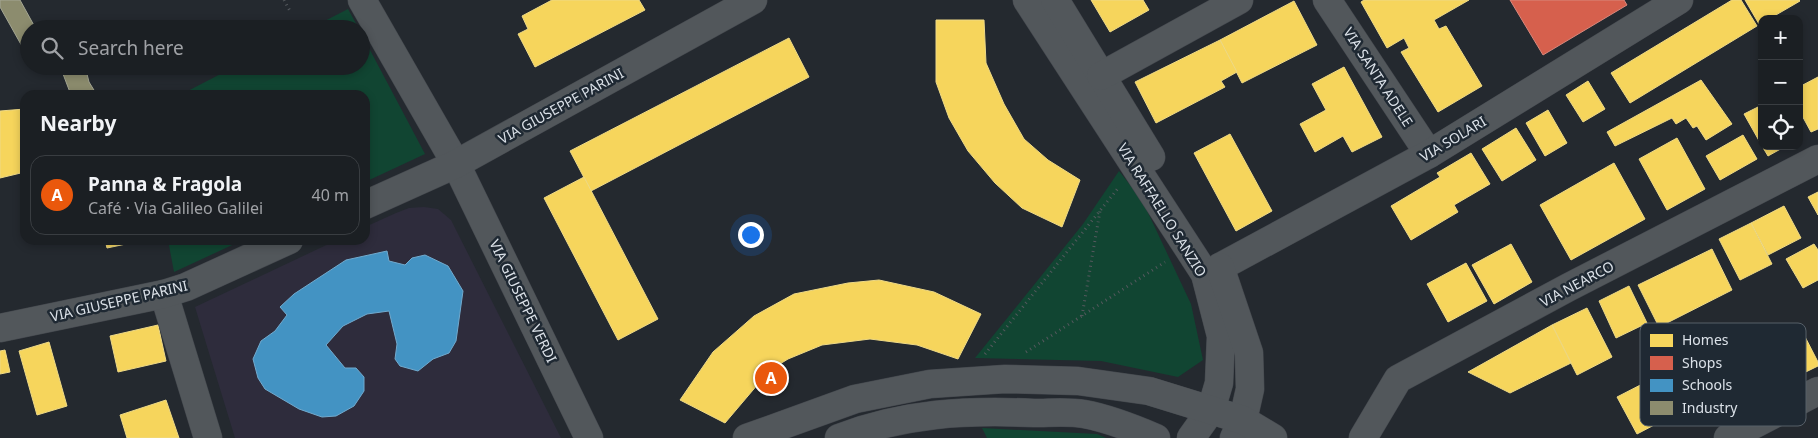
<!DOCTYPE html>
<meta charset="utf-8">
<style>
:root{--surface:#1b1f23;--page:#24272b;--text:#f1f3f6;--muted:#a0a2a6;--line:#393d41;--accent:#ea580c}
body{margin:0;font-family:"Noto Sans",sans-serif;background:var(--page);color:var(--text)}
.controls{position:absolute;right:15px;top:15px;display:grid;overflow:hidden;border-radius:10px;box-shadow:0 2px 8px #0003}
.controls button{width:45px;height:45px;display:grid;place-items:center;padding:0;border:0;border-bottom:1px solid var(--line);background:var(--surface);color:var(--text);font:25px sans-serif}
.you{position:absolute;left:750px;top:234px;width:18px;height:18px;margin:-12px;border:4px solid #fff;border-radius:50%;background:#1a73e8;box-shadow:0 0 0 8px #1a73e833}
.badge{display:grid;place-items:center;width:32px;height:32px;border-radius:50%;background:var(--accent);color:#fff;font-size:16px;font-weight:700}
.pin{position:absolute;translate:-50% -50%;border:2px solid #fff;box-shadow:0 1px 5px #0006}
.list{margin:0;padding:0;list-style:none}
h2{display:flex;justify-content:space-between;align-items:center;height:65px;margin:0;padding:0 20px;font-size:21px}
h2 small{font-size:16px;font-weight:400;color:var(--muted)}
.list li{display:grid;grid-template-columns:32px 1fr auto;gap:15px;align-items:center;box-sizing:border-box;height:80px;margin:0 10px 10px;padding:0 10px;border:1px solid var(--line);border-radius:15px}
.list b{display:block;font-size:19px;white-space:nowrap}
.list p{margin:0;font-size:16px;white-space:nowrap;color:var(--muted)}
.list em{font-size:16px;font-style:normal;color:var(--muted)}
.icon{flex:none;width:28px;height:28px;fill:none;stroke:currentColor;stroke-width:2;stroke-linecap:round;stroke-linejoin:round}
.map{position:relative;flex:none;width:1818px;height:438px;overflow:hidden}
.search{position:absolute;background:var(--surface);box-shadow:0 2px 8px #0003;left:20px;top:20px;width:350px;height:55px;display:flex;align-items:center;gap:12px;box-sizing:border-box;padding:0 18px;border-radius:28px;color:var(--muted);font-size:19px}
.panel{position:absolute;background:var(--surface);box-shadow:0 2px 8px #0003;left:20px;top:90px;width:350px;height:155px;border-radius:15px}
.map>svg:first-child{display:block}
.education{fill:#2e2c3c}
.green{fill:#114532}
.homes{fill:#f6d55c;stroke:#eed986}
.shops{fill:#d6604d;stroke:#d8877c}
.schools{fill:#4393c3;stroke:#71aace}
.industry{fill:#8c8c6e;stroke:#a4a693}
.lines{fill:none;stroke-linecap:round;stroke-linejoin:round}
.minor-casing{stroke:#43474d;stroke-width:29}
.path{stroke:#55595e;stroke-width:3;stroke-dasharray:1 4;stroke-linecap:butt}
.minor{stroke:#52575b;stroke-width:28}
.labels{text-anchor:middle;stroke-width:5;stroke-linejoin:round;paint-order:stroke}
.street-label{font-size:14px;fill:#dbe1e8;stroke:#1f2933}
.key{fill:#1f2933;stroke:#576069;stroke-width:1}
.key-label{font-size:14px;fill:#dbe1e8}
</style>
<div class="map">
<svg width="1818" height="438" viewBox="0 0 1818 438">
<rect width="100%" height="100%" fill="#24292f"/>
<!-- education -->
<path class="education" d="M424 207 438 209 451 220 561 438H235L195 307 337 240H365V227L396 213 409 208Z"/>
<!-- green -->
<g class="green">
<path d="M348 9 359 29H309Z"/>
<path d="M361 33 425 154 365 182V95H180L236 66H361Z"/>
<path d="M1119 171 1142 200 1191 304 1203 360 1178 377 1101 361 975 358 1083 224Z"/>
<path d="M168 240H243L174 272Z"/>
<path d="M982 428 1097 434 1106 438H987Z"/>
</g>
<!-- homes -->
<g class="homes">
<path d="M552 0H639L645 10 535 67 518 34 528 29 522 16Z"/>
<path d="M1091 0H1143L1149 10 1110 32Z"/>
<path d="M1364 0H1469L1434 20 1439 29 1446 26 1482 86 1438 112 1401 52 1409 48 1404 38 1387 48 1361 2Z"/>
<path d="M1732 0H1741L1757 26 1630 103 1611 73Z"/>
<path d="M1745 0H1799L1800 1 1769 19H1762V23L1759 24Z"/>
<path d="M1294 1 1317 45 1242 83 1220 40Z"/>
<path d="M936 20H984L986 63 1004 104 1024 139 1048 160 1080 180 1062 227 1022 208 995 183 968 151 949 118 936 82Z"/>
<path d="M789 38 809 77 591 191 570 151Z"/>
<path d="M1220 40 1237 72 1221 81 1225 87 1156 123 1135 82Z"/>
<path d="M1344 67 1382 137 1352 152 1343 136 1315 152 1300 124 1326 110 1312 84Z"/>
<path d="M1818 77V129L1811 132 1799 110V87Z"/>
<path d="M1701 80 1732 124 1706 140 1697 126 1693 128 1686 118 1676 124 1672 118 1615 146 1607 132Z"/>
<path d="M1588 81 1605 109 1583 122 1566 95Z"/>
<path d="M1762 105V146L1744 114Z"/>
<path d="M25 109V172L0 178V111Z"/>
<path d="M1548 110 1567 143 1545 156 1526 123Z"/>
<path d="M1516 128 1536 160 1502 181 1482 149Z"/>
<path d="M1230 134 1272 211 1236 231 1194 153Z"/>
<path d="M1743 135 1757 159 1720 180 1706 156Z"/>
<path d="M1677 138 1705 189 1667 210 1639 159Z"/>
<path d="M1762 146H1786L1768 156Z"/>
<path d="M1471 153 1490 184 1454 205 1458 212 1411 240 1391 206 1440 177 1437 173Z"/>
<path d="M1614 163 1645 219 1571 260 1540 205Z"/>
<path d="M584 177 658 319 618 340 544 198Z"/>
<path d="M1818 192V215L1808 197Z"/>
<path d="M1784 206 1801 238 1768 255 1751 223Z"/>
<path d="M1751 223 1772 264 1740 280 1719 239Z"/>
<path d="M105 240H145L107 248Z"/>
<path d="M1511 244 1532 282 1494 304 1472 265Z"/>
<path d="M1814 244 1818 250V280L1803 288 1786 259Z"/>
<path d="M1712 249 1732 290 1659 327 1638 285Z"/>
<path d="M1466 263 1487 301 1448 322 1427 284Z"/>
<path d="M879 280 934 292 981 314 958 359 917 345 870 339 822 345 788 359 770 370 725 423 680 400 713 352 754 316 794 294 848 283Z"/>
<path d="M1629 286 1647 323 1616 338 1599 301Z"/>
<path d="M1587 308 1612 357 1577 375 1552 325Z"/>
<path d="M158 325 166 361 118 372 110 336Z"/>
<path d="M1552 325 1571 363 1510 393 1468 372Z"/>
<path d="M1800 327 1818 362V366L1748 400 1728 362Z"/>
<path d="M49 342 67 406 37 415 19 351Z"/>
<path d="M5 350 10 372 0 374V351Z"/>
<path d="M1656 377 1675 414 1637 434 1617 397Z"/>
<path d="M166 400 179 438H127L120 415Z"/>
</g>
<!-- shops -->
<path class="shops" d="M1510 0H1624L1627 5 1543 55Z"/>
<!-- schools -->
<path class="schools" d="M387 251 389 261 405 265 412 258 425 255 448 266 463 291 456 341 449 353 433 359 418 371 400 366 395 359 397 344 389 311 367 314 343 326 326 345 345 368H356L364 377V391L354 406 336 416 322 417 299 409 265 389 258 378 253 359 261 341 275 331 287 315 280 307 294 294 346 260Z"/>
<!-- industry -->
<g class="industry">
<path d="M0 0H20L36 29H29L28 57 0 7Z"/>
<path d="M60 66H85L89 82 97 95H71Z"/>
</g>
<g class="lines">
<!-- minor casing -->
<g class="minor-casing">
<g id="minor">
<path d="M362 0 456 164 589 438"/>
<path d="M1027 0 1205 274 1221 336 1219 383 1211 410 1191 438"/>
<path d="M1055 0 1151 157"/>
<path d="M1327 0 1429 154"/>
<path d="M1101 76 1239 0"/>
<path d="M365 205 456 164 753 0"/>
<path d="M1220 267 1429 154 1679 0"/>
<path d="M1220 267 1249 353 1250 389 1243 420 1234 438"/>
<path d="M164 294 208 438"/>
<path d="M0 328 164 294 186 287 289 240"/>
<path d="M747 438 855 399 930 384 1005 379 1078 381 1149 391 1243 420 1273 438"/>
<path d="M839 438C905 413 965 410 1034 413 1050 413 1068 411 1084 414 1106 418 1135 429 1156 438"/>
<path d="M1363 438 1398 379 1569 287 1818 159"/>
<path d="M1728 438 1818 391"/>
</g>
</g>
<!-- path -->
<g class="path">
<path d="M284 0 290 11"/>
<path d="M159 66 162 73"/>
<path d="M1082 316 1100 211"/>
<path d="M1026 352 1165 262"/>
<path d="M985 354 1119 187"/>
</g>
<!-- minor -->
<use href="#minor" class="minor"/>
</g>
<g class="labels">
<!-- street labels -->
<g class="street-label">
<text transform="translate(1378 77) rotate(57)" y="5">VIA SANTA ADELE</text>
<text transform="translate(561 106) rotate(-29)" y="5">VIA GIUSEPPE PARINI</text>
<text transform="translate(1453 139) rotate(-31)" y="5">VIA SOLARI</text>
<text transform="translate(1162 210) rotate(58)" y="5">VIA RAFFAELLO SANZIO</text>
<text transform="translate(1577 284) rotate(-28)" y="5">VIA NEARCO</text>
<text transform="translate(119 301) rotate(-13)" y="5">VIA GIUSEPPE PARINI</text>
<text transform="translate(523 301) rotate(64)" y="5">VIA GIUSEPPE VERDI</text>
</g>
</g>
<!-- legend -->
<rect x="1640" y="323" width="166" height="103" rx="8" class="key"/>
<rect x="1650" y="334" width="23" height="13" fill="#f6d55c"/>
<rect x="1650" y="356" width="23" height="14" fill="#d6604d"/>
<rect x="1650" y="379" width="23" height="13" fill="#4393c3"/>
<rect x="1650" y="401" width="23" height="14" fill="#8c8c6e"/>
<g class="key-label">
<text x="1682" y="345">Homes</text>
<text x="1682" y="368">Shops</text>
<text x="1682" y="390">Schools</text>
<text x="1682" y="413">Industry</text>
</g>
</svg>
<div class="controls">
<button>+</button>
<button>−</button>
<button><svg class="icon" aria-label="locate" viewBox="0 0 24 24"><circle cx="12" cy="12" r="6"/><path d="M12 2v4M12 18v4M2 12h4M18 12h4"/></svg></button>
</div>
<div class="you"></div>
<div class="pin badge" style="left:771px;top:378px">A</div>
<div class="search"><svg class="icon" aria-label="search" viewBox="0 0 24 24"><circle cx="10" cy="10" r="6"/><path d="M15 15l6 6"/></svg>Search here</div>
<section class="panel">
<h2>Nearby<small></small></h2>
<ul class="list">
<li><span class="badge">A</span><div><b>Panna &amp; Fragola</b><p>Café · Via Galileo Galilei</p></div><em>40 m</em></li>
</ul>
</section>
</div>
